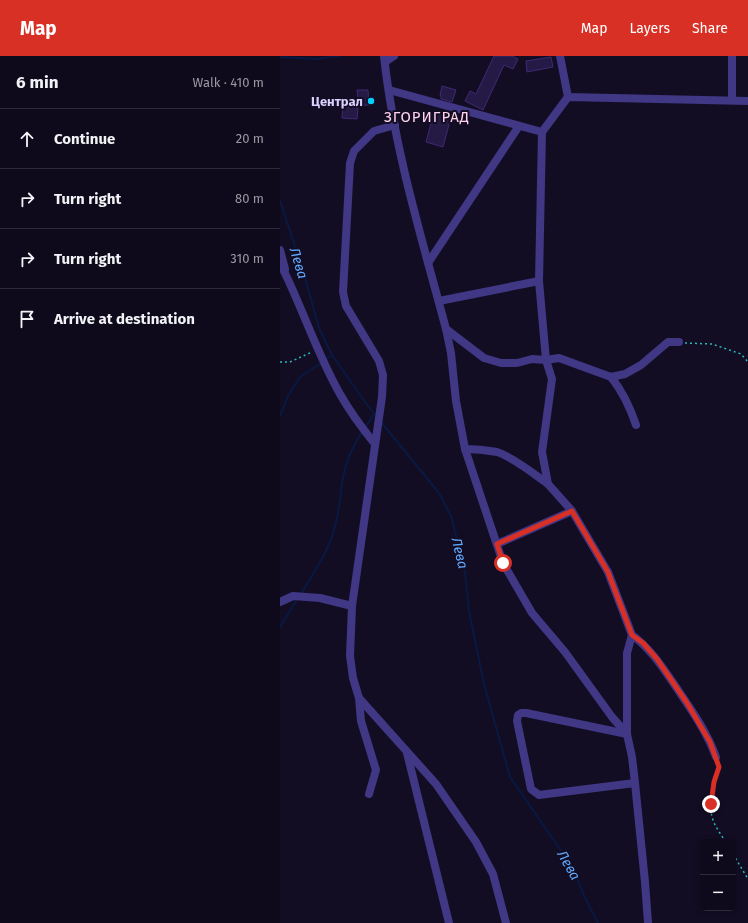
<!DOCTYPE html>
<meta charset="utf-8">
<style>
:root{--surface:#0e0a1b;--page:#1c1828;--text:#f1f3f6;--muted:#9b9aa3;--line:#2e2b3a;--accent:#d93025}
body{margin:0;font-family:"Fira Sans",sans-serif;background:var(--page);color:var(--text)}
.controls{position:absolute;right:12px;bottom:12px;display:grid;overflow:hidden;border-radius:6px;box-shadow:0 2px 6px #0003}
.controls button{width:36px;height:36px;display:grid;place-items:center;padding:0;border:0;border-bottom:1px solid var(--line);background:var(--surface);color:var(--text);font:20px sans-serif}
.stop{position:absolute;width:12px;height:12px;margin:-9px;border:3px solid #d93025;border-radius:50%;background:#fff}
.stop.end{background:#d93025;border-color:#fff;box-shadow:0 1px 4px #0008}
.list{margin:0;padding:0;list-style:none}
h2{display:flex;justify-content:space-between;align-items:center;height:52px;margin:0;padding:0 16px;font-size:17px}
h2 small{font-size:13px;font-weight:400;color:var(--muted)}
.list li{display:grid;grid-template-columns:26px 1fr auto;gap:12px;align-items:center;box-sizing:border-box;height:60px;padding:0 16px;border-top:1px solid var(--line)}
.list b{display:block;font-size:15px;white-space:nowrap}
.list em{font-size:13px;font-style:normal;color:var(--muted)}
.icon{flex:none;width:22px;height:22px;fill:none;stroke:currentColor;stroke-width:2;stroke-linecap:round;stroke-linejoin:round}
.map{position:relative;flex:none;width:468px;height:867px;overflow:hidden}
header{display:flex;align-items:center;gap:24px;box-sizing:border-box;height:56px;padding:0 20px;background:var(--accent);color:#fff}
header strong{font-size:19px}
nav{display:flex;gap:22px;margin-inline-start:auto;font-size:14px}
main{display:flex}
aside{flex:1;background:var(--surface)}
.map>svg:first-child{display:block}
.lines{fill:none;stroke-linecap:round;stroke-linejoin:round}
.stream{stroke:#081943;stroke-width:2}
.building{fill:#251946;stroke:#3e2a73}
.path{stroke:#2ab8ba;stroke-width:1.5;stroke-dasharray:2 3;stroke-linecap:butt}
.minor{stroke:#403785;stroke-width:8}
.route{stroke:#d93025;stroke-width:5}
.poi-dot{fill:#00cffc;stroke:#130d24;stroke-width:1.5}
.labels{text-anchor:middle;stroke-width:4;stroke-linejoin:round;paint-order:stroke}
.poi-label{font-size:13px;font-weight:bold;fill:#dad1ff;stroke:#130d24;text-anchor:end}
.water-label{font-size:14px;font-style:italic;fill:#5fa9ff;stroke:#130d24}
.quarter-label{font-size:15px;letter-spacing:1px;fill:#ffd3ec;stroke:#130d24}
</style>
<header>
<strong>Map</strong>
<nav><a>Map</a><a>Layers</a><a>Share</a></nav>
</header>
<main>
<aside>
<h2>6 min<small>Walk · 410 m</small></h2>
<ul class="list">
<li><svg class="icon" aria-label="ahead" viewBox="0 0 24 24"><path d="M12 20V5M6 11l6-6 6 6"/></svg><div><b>Continue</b></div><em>20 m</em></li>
<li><svg class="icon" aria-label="right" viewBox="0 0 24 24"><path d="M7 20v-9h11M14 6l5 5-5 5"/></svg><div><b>Turn right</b></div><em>80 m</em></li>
<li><svg class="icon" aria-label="right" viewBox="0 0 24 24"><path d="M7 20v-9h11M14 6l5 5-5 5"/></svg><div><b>Turn right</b></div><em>310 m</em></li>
<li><svg class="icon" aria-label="arrive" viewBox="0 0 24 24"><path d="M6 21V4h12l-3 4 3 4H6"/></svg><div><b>Arrive at destination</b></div></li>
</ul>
</aside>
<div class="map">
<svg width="468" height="867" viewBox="0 0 468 867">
<rect width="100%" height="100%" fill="#130d24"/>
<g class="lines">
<!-- stream -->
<g class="stream">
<path d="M0 1 36 3 59 0"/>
<path d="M0 145 22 211 39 272 52 299 85 346 97 361"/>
<path d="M44 304 52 299"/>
<path d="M0 360 8 340 20 321 41 307"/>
<path d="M101 366 159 437 171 460 185 516 189 555 204 628 230 721 293 812 305 842 318 867"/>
<path d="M85 372 94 358"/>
<path d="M21 538C34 516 49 495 55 470 60 454 60 437 63 421 66 405 73 390 82 376"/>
<path d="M0 571 18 542"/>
</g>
</g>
<!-- building -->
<g class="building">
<path d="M214 0H232L238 3 233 13 224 9 203 54 185 45 190 35 196 38Z"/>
<path d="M271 1 273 11 247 16 246 5Z"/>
<path d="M162 30 176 34 172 46 161 43V40L160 39Z"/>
<path d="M77 34H88L89 49 73 50V43H78Z"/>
<path d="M63 51 78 52 77 63 62 62Z"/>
<path d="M154 56 171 61 163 91 146 86Z"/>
</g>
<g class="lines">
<!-- path -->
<g class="path">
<path d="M405 287 432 288 461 298 468 306"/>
<path d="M0 306H10L32 296"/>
<path d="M438 709 439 711C434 726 427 748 433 764 436 772 441 779 446 786"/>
<path d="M453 798 468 823"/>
</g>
<!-- minor -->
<g class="minor">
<path d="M104 0C114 93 142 183 166 273L171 297 176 345 185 393 223 507 252 557 285 596 332 661 347 678 352 701 355 727 365 826 368 867"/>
<path d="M280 0 288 41"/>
<path d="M452 0V44"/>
<path d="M105 6 114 0"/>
<path d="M109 34 262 76 288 41 468 45"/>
<path d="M115 69 94 75 74 95 70 107 63 236 66 250 99 305 103 319 102 341 72 550 70 600 73 622 79 642 156 728 196 786 213 818 226 867"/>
<path d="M262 76 259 225 266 304 272 323 262 396 268 428 292 455 328 516 352 579 347 597V678L246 657H241L238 659 237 665 251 733 259 739 355 727"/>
<path d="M0 194 5 213"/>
<path d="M0 207C22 250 36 296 60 338 70 356 82 372 95 388"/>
<path d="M148 207 239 70"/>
<path d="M159 245 259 225"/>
<path d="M166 273 204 302 221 307H237L252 303 266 304 279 302 331 321 345 318 361 309 388 286H399"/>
<path d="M331 321C343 336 350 351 356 369"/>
<path d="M185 393C196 393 206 394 217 396 233 401 254 418 268 428"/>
<path d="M217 488 292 455"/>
<path d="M0 546 13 540 40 542 72 550"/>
<path d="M352 579C371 593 383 612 396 631 411 653 427 676 436 701"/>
<path d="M79 642 81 665 96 714 89 738"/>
<path d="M127 697 169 867"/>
</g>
</g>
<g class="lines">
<!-- route -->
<path class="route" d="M223 507 217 488 292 455 328 516 352 579 363 587 377 603 407 647 430 686 439 711 434 726 431 748"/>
</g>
<!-- markers -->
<circle class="poi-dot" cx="91" cy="45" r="4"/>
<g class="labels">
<!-- poi labels -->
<g class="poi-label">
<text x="83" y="50">Централ</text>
</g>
<!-- water labels -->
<g class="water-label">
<text transform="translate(19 207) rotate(73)" y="5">Лева</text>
<text transform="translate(180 497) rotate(77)" y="5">Лева</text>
<text transform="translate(289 809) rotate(60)" y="5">Лева</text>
</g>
<!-- quarter labels -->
<g class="quarter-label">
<text x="147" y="66">ЗГОРИГРАД</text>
</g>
</g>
</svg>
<div class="controls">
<button>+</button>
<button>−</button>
</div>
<div class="stop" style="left:223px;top:507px"></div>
<div class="stop end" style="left:431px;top:748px"></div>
</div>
</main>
